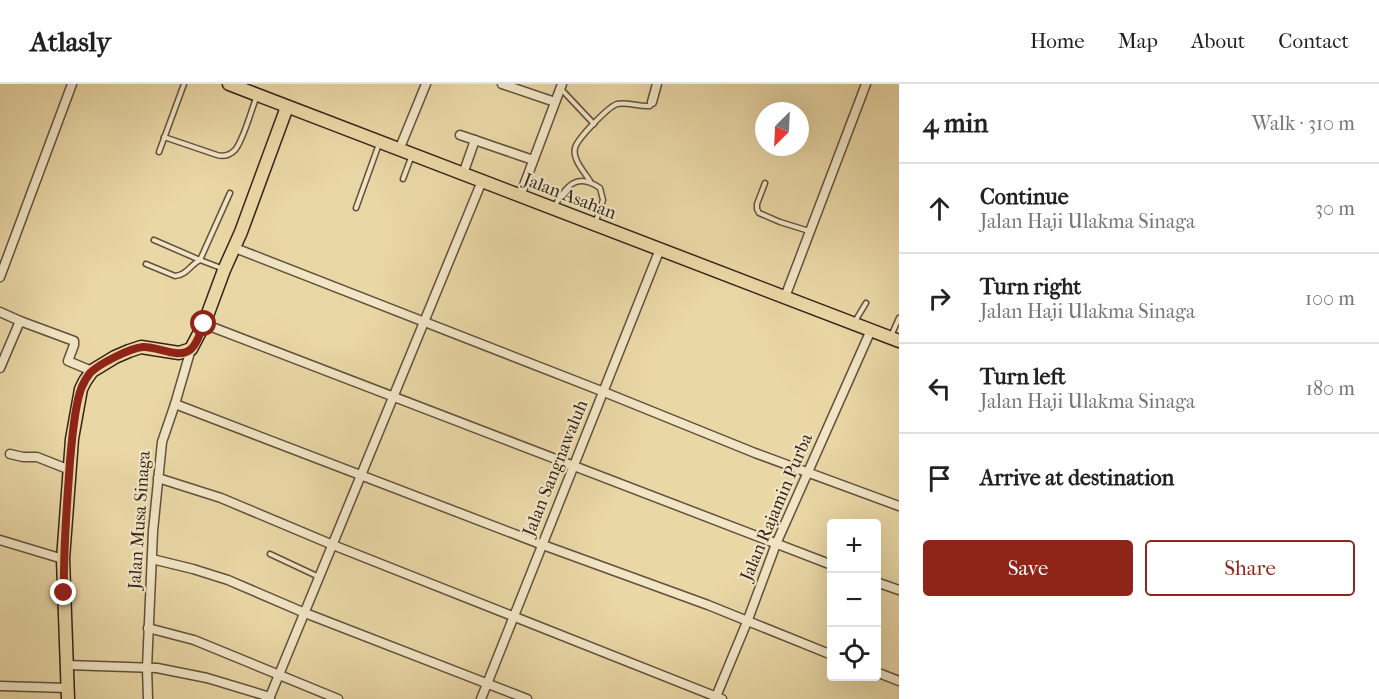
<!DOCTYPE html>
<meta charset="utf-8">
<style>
:root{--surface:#fff;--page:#f6f6f6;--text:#222;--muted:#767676;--line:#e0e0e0;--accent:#8f2418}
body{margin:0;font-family:"IM FELL French Canon",serif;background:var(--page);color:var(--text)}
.controls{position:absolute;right:18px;bottom:18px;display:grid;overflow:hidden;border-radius:6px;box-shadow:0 6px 24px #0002}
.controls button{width:54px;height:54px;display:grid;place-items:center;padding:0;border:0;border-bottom:2px solid var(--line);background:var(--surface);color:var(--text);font:30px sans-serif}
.compass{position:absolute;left:755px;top:18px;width:54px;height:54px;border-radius:50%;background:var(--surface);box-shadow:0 6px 24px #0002;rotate:204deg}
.stop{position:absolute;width:18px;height:18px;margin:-14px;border:4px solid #8f2418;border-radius:50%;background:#fff}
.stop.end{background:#8f2418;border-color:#fff;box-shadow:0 2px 6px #0008}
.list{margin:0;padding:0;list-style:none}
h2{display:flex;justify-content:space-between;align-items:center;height:78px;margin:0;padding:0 24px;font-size:26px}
h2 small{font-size:20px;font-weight:400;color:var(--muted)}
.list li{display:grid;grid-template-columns:39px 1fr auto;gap:18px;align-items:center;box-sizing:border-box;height:90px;padding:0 24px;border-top:2px solid var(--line)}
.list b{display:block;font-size:22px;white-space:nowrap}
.list p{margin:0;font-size:20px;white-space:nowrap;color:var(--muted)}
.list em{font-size:20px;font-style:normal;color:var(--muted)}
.actions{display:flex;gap:12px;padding:18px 24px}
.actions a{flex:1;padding:14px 0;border:2px solid var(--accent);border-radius:6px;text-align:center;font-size:21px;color:var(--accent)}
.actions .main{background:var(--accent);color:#fff}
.icon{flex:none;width:33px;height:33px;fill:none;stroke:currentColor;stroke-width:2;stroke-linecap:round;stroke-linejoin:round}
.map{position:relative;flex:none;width:899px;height:615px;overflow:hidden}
header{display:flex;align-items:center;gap:36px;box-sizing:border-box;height:84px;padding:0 30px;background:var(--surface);border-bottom:2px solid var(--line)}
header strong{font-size:28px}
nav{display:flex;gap:33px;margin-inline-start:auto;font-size:21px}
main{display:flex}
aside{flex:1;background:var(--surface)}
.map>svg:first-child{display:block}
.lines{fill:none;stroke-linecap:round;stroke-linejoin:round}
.service-casing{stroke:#62503d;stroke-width:7}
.minor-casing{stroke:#62503d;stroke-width:11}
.primary-casing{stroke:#35231a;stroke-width:15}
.service{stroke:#f1e5c5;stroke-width:4}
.minor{stroke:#f1e5c5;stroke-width:8}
.primary{stroke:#ead7a6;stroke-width:12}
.route{stroke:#8f2418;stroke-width:8}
.labels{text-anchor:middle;stroke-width:4.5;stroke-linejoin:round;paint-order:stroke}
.street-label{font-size:18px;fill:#35231a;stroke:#f1e5c5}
</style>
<header>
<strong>Atlasly</strong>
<nav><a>Home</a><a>Map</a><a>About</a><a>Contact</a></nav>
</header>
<main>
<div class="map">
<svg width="899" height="615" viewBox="0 0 899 615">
<rect width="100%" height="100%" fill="#ead7a6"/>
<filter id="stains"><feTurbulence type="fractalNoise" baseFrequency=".00333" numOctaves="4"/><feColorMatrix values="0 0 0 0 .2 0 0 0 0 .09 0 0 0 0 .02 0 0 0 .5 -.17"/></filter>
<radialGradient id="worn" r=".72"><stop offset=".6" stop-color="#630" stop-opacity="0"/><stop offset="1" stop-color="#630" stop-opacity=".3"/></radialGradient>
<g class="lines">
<!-- service casing -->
<g class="service-casing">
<g id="service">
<path d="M561 5 594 40"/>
<path d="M164 53 217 71C224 73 230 71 235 66 244 55 251 26 257 12"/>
<path d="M159 68 184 0"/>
<path d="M403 95 412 71"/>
<path d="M590 97C585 89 572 75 575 64 577 55 608 23 617 20 628 18 639 23 650 22L652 18"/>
<path d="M765 99 757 120V125L759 129 780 138 809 147"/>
<path d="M554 123C566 103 576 87 600 104L603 116 596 137"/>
<path d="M356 124 379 60"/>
<path d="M154 156 200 176 230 109"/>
<path d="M146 180 175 192C187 191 190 181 200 176L221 184"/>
<path d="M854 239 866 219"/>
<path d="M891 252 899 234"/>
<path d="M270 470 319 493"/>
</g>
</g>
<!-- minor casing -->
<g class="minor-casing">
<g id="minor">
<path d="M502 0 555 18"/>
<path d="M652 18 657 0"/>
<path d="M460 51 533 76"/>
<path d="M399 66 426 0"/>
<path d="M463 90 475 56"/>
<path d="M520 112 562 0"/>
<path d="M235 164 604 308 755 369 899 422"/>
<path d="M0 193 72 0"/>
<path d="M785 213 866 0"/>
<path d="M0 228 20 237 74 257V261L68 277 92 287"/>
<path d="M204 240 832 481"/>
<path d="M0 284 20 237"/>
<path d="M175 320 543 461 708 521 832 571"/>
<path d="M10 370 23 373H37L70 386"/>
<path d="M158 394 221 414 333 461 722 615"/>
<path d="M0 456 63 475"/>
<path d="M152 475 193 485 228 496 305 529 527 615"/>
<path d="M876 498 899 506"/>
<path d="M148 544 194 556 338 615"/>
<path d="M67 581 157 584 207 594 270 613"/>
<path d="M876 588 899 597"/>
<path d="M0 602 68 604"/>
<path d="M148 615 147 584 153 447 162 358 175 320 191 265"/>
<path d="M269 615 482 97"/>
<path d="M481 615 660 165"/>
<path d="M715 615 747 538 776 460 871 246"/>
</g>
</g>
<!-- primary casing -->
<g class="primary-casing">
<g id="primary">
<path d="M229 0 899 257"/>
<path d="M68 615 63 475 72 355 81 305 85 297 92 287 115 273 129 267 141 263 179 269 191 265 204 240 224 186 241 148 287 23"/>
</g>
</g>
<!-- service -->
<use href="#service" class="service"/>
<!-- minor -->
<use href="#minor" class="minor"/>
<!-- primary -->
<use href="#primary" class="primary"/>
</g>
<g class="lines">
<!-- route -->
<path class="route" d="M64 509C63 465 67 421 70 377 72 357 74 324 81 305 83 300 86 294 90 289 99 280 130 264 143 263 157 262 179 276 191 265 198 259 200 248 204 240"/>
</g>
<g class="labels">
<!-- street labels -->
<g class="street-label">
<text transform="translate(570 112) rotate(21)" y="6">Jalan Asahan</text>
<text transform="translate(555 384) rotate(-68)" y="6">Jalan Sangnawaluh</text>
<text transform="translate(776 423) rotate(-67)" y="6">Jalan Rajamin Purba</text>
<text transform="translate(139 436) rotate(-86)" y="6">Jalan Musa Sinaga</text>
</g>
</g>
<rect width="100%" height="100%" filter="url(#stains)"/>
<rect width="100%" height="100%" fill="url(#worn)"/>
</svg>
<div class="controls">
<button>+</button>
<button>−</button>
<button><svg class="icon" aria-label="locate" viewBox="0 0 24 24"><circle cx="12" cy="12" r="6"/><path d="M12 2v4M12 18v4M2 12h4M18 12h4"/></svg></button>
</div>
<svg class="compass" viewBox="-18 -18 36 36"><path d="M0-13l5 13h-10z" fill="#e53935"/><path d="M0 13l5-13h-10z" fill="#767676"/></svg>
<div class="stop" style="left:204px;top:240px"></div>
<div class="stop end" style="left:64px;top:509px"></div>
</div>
<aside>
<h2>4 min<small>Walk · 310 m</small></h2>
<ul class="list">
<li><svg class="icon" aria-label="ahead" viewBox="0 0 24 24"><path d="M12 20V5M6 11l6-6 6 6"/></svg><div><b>Continue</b><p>Jalan Haji Ulakma Sinaga</p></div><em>30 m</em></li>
<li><svg class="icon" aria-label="right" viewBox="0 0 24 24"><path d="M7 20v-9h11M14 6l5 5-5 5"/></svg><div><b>Turn right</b><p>Jalan Haji Ulakma Sinaga</p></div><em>100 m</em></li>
<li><svg class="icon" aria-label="left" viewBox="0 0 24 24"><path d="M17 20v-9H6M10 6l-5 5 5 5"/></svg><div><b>Turn left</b><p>Jalan Haji Ulakma Sinaga</p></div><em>180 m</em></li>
<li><svg class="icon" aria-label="arrive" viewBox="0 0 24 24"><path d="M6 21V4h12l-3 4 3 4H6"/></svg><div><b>Arrive at destination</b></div></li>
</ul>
<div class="actions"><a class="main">Save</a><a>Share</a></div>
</aside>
</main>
